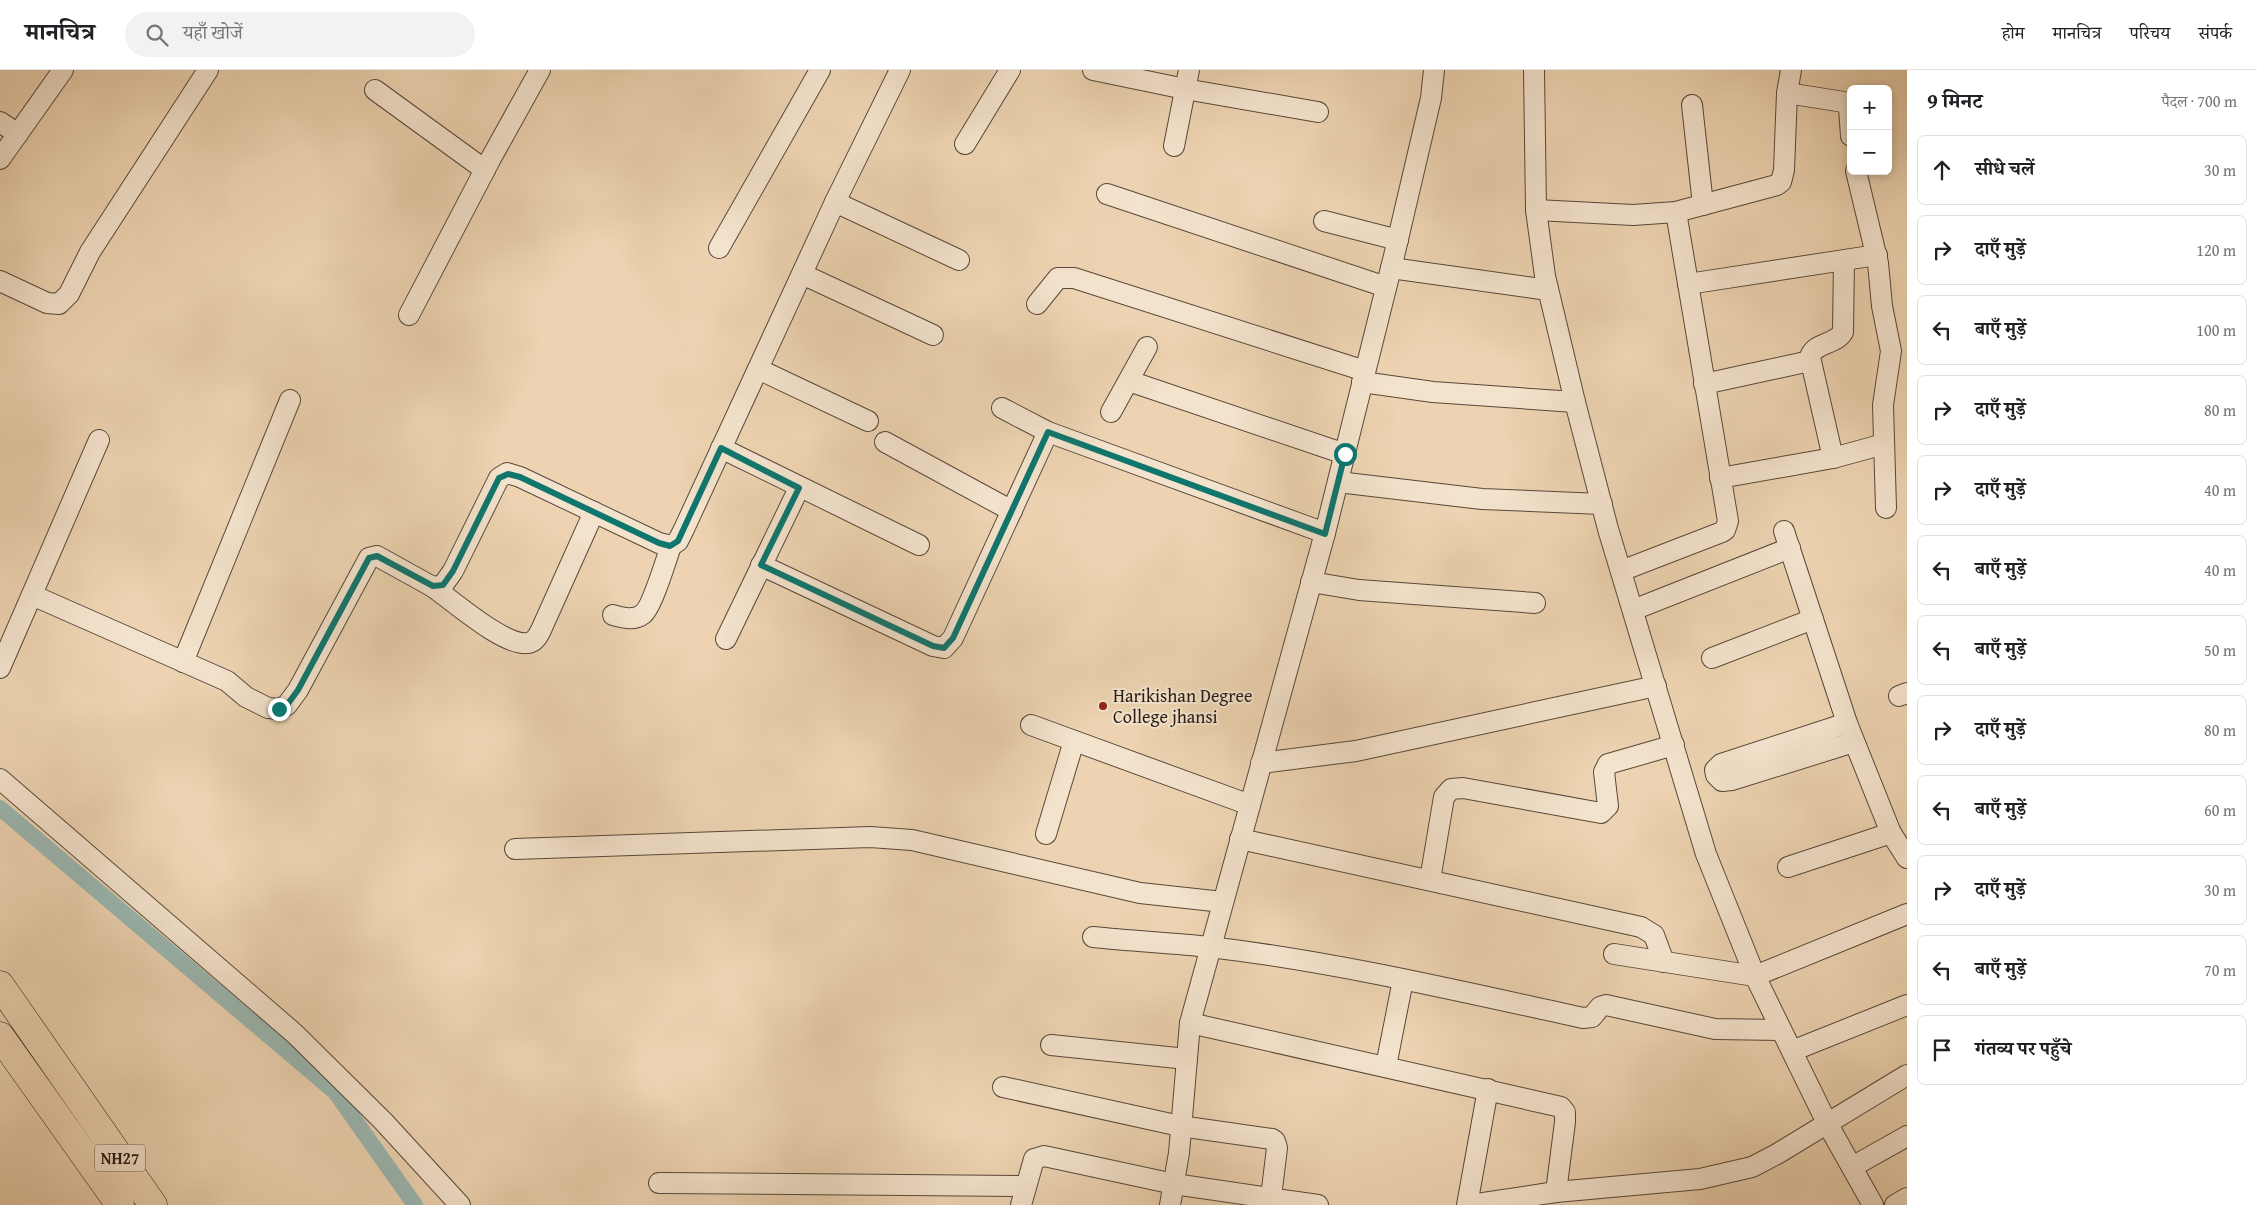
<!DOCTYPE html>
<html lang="hi">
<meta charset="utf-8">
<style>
:root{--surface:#fff;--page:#f2f2f2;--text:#202124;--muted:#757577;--line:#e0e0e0}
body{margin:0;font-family:"Gentium Book Plus","Noto Serif Devanagari",serif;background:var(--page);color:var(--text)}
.controls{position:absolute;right:15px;top:15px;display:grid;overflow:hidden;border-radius:8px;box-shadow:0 2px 8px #0003}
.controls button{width:45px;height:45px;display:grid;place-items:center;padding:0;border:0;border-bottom:1px solid var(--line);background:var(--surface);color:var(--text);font:25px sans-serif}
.stop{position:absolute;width:15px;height:15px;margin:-11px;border:4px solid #0f766e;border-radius:50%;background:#fff}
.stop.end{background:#0f766e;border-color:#fff;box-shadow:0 1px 5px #0008}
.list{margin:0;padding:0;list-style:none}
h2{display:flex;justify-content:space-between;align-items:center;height:65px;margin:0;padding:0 20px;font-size:21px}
h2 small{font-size:16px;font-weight:400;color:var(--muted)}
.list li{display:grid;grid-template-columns:32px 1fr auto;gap:15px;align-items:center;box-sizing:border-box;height:70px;margin:0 10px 10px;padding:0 10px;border:1px solid var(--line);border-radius:8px}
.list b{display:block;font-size:19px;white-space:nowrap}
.list em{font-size:16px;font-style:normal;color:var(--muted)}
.icon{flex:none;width:28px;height:28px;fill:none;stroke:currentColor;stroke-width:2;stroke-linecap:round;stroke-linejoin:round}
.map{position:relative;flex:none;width:1907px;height:1135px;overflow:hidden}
header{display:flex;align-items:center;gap:30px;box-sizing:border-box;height:70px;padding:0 25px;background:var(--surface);border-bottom:1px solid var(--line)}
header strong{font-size:24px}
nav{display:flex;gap:28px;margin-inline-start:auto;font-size:18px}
.search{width:350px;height:45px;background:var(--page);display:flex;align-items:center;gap:12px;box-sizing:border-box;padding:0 18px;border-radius:28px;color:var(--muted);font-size:19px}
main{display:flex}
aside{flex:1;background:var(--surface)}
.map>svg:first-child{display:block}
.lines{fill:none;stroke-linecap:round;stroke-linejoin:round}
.canal{stroke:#9ab7b1;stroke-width:16}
.minor-casing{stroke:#58483a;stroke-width:22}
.highway-casing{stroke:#271a13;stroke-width:29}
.minor{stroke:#f3e2cc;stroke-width:20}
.highway{stroke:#edd3b1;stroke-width:28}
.route{stroke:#0f766e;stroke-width:6}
.poi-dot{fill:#8f2418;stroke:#f3e2cc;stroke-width:2}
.labels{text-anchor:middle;stroke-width:4;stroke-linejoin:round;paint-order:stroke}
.shield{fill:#f3e2cc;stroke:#64564a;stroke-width:1}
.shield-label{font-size:16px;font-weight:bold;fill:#271a13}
.poi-label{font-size:18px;fill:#271a13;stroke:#f3e2cc;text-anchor:start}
</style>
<header>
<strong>मानचित्र</strong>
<div class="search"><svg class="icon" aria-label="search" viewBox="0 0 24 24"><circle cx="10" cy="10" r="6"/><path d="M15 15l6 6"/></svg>यहाँ खोजें</div>
<nav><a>होम</a><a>मानचित्र</a><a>परिचय</a><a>संपर्क</a></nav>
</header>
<main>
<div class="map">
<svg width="1907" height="1135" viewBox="0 0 1907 1135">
<rect width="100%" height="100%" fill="#edd3b1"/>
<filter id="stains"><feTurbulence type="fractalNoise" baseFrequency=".004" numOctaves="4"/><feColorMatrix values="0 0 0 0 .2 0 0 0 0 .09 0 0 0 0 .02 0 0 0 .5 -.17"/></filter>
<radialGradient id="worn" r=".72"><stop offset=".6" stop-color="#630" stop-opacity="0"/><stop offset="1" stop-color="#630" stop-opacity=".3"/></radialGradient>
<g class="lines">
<!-- canal -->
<path class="canal" d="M0 738 335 1022 415 1135"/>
<!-- minor casing -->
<g class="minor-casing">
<g id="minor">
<path d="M1093 0 1185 19 1318 42"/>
<path d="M1534 0 1536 140 1545 206 1575 332 1608 459 1706 784 1755 906 1827 1053 1873 1135"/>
<path d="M375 20 485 100"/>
<path d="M1787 23 1844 32 1849 38 1851 66"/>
<path d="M1692 35 1703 135"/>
<path d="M0 52 18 64"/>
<path d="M965 74 1010 0"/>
<path d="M1174 76 1189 0"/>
<path d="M0 89 63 0"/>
<path d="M1856 101 1878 193 1882 236 1891 281 1883 335 1886 438"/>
<path d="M1107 124 1386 217"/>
<path d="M835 132 959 190"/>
<path d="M1536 140 1633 145 1676 142 1777 115 1781 112 1784 100 1787 23 1791 0"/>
<path d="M1324 151 1398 170"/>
<path d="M719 178 820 0"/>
<path d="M1391 198 1548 220"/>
<path d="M802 204 933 265"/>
<path d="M0 211 47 233 59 234 69 224 90 182 208 0"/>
<path d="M1688 214 1877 185"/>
<path d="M1037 234 1058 208H1074L1365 301"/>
<path d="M409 245 490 90 540 0"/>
<path d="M758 299 868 351"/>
<path d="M1129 311 1345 384"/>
<path d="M1362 312 1433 322 1575 332"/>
<path d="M1704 314 1810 291"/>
<path d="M1002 338 1048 362 1325 463"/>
<path d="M1111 342 1147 277"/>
<path d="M885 372 1012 441"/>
<path d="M721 378 919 475"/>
<path d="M1833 388 1810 287C1814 272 1836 275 1843 262L1844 191"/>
<path d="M1720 408 1833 388 1884 374"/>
<path d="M1338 412 1482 429 1602 434"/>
<path d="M1784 461 1847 653 1891 763 1907 788"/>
<path d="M761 495 933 576 944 578 953 568 1048 362"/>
<path d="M1621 501 1722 462 1725 460 1728 451 1676 142"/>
<path d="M1311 512 1359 520 1535 533"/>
<path d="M433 517C453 531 505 577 528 573 535 572 538 566 541 560L594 442"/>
<path d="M32 525 227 611 246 627 268 638 279 639 287 635 298 620 369 488 377 486 433 517 443 515 453 501 494 418 499 408 507 403 520 407 659 473 671 476 678 471 684 459 835 132 900 0"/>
<path d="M1633 540 1790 478"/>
<path d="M613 545C623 548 634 551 643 544 652 537 666 490 671 476"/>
<path d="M726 569 799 418"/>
<path d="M1712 588 1813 549"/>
<path d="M183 592 290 330"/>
<path d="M0 598 99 370"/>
<path d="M1899 626 1907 623"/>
<path d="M1847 653 1721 694 1715 700 1716 705 1722 711 1732 710 1854 672"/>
<path d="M1031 655 1250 735"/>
<path d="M1261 693 1356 681 1656 616"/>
<path d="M0 709 295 964 383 1051 460 1135"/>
<path d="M1046 764 1074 671"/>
<path d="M1240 769 1641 857 1654 865 1664 892"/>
<path d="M515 779 870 767 912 770 1140 823 1223 832"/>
<path d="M1788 797 1891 763"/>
<path d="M1430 810 1444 727 1451 719 1463 718 1601 743 1608 736 1604 702 1608 694 1674 675"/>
<path d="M1093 867C1132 871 1171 873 1210 877 1336 892 1459 921 1583 948L1592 947 1600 937 1606 935 1715 959 1781 960"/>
<path d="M1614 884 1755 906 1907 844"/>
<path d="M1190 953 1561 1037 1565 1042V1052L1556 1122"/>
<path d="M1051 975 1187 989"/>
<path d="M1792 981 1907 935"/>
<path d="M1386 996 1403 910"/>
<path d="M1003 1017 1180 1056 1272 1069 1275 1071 1277 1078 1271 1127"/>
<path d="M1852 1097 1907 1066"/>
<path d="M659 1113 1026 1116"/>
<path d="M1021 1135 1034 1089 1044 1086 1174 1114 1318 1135"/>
<path d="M1170 1135 1179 1083 1190 953 1325 463 1394 186 1431 28 1434 0"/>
<path d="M1467 1135 1488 1019"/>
<path d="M1470 1135 1556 1122 1700 1109 1752 1097 1777 1084 1907 1005"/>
<path d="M1895 1135 1907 1128"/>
</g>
</g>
<!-- highway casing -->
<g class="highway-casing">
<g id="highway">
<path d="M0 915 153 1135"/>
<path d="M0 966 120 1135"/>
</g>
</g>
<!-- minor -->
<use href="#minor" class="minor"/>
<!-- highway -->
<use href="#highway" class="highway"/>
</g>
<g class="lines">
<!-- route -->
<path class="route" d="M279 639 287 635 298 620 369 488 377 486 433 516 443 515 453 501 494 418 499 408 508 404 520 407 659 473 670 476 678 471 721 378 799 418 761 495 933 576 944 578 953 568 1048 362 1325 464 1345 384"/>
</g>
<!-- markers -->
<circle class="poi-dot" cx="1103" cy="636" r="5"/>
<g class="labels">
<!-- shield labels -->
<rect class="shield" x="95" y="1074.5" width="50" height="27" rx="4"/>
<g class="shield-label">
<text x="120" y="1094">NH27</text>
</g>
<!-- poi labels -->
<g class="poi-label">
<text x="1113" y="632">Harikishan Degree<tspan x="1113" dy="21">College jhansi</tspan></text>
</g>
</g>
<rect width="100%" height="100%" filter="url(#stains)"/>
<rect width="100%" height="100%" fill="url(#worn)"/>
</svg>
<div class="controls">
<button>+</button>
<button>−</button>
</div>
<div class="stop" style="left:1345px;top:384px"></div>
<div class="stop end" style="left:279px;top:639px"></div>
</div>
<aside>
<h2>9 मिनट<small>पैदल · 700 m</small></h2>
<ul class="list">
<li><svg class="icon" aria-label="ahead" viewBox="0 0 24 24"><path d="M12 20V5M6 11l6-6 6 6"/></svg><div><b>सीधे चलें</b></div><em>30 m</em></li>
<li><svg class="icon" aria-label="right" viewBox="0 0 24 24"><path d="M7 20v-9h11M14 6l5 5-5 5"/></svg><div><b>दाएँ मुड़ें</b></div><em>120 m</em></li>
<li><svg class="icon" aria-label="left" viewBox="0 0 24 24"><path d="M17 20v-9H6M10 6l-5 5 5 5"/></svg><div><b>बाएँ मुड़ें</b></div><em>100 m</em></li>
<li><svg class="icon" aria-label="right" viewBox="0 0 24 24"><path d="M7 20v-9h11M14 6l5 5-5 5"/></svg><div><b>दाएँ मुड़ें</b></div><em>80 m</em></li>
<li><svg class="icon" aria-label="right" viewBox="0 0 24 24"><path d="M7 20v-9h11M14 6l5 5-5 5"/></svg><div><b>दाएँ मुड़ें</b></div><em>40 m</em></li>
<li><svg class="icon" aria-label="left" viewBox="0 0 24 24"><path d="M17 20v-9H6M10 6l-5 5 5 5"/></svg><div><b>बाएँ मुड़ें</b></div><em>40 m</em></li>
<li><svg class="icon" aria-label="left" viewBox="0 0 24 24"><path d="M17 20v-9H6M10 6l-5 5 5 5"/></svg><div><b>बाएँ मुड़ें</b></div><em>50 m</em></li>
<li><svg class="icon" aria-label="right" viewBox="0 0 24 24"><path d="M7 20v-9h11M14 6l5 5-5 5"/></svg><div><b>दाएँ मुड़ें</b></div><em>80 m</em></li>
<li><svg class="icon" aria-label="left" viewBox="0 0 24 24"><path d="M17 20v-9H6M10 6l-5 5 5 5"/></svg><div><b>बाएँ मुड़ें</b></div><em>60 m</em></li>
<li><svg class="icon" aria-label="right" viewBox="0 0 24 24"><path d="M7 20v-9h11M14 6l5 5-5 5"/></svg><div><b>दाएँ मुड़ें</b></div><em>30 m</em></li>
<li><svg class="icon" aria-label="left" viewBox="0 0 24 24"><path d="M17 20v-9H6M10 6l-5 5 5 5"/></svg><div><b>बाएँ मुड़ें</b></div><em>70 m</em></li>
<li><svg class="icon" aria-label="arrive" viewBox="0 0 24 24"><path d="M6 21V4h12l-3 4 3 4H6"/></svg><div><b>गंतव्य पर पहुँचे</b></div></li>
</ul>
</aside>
</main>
